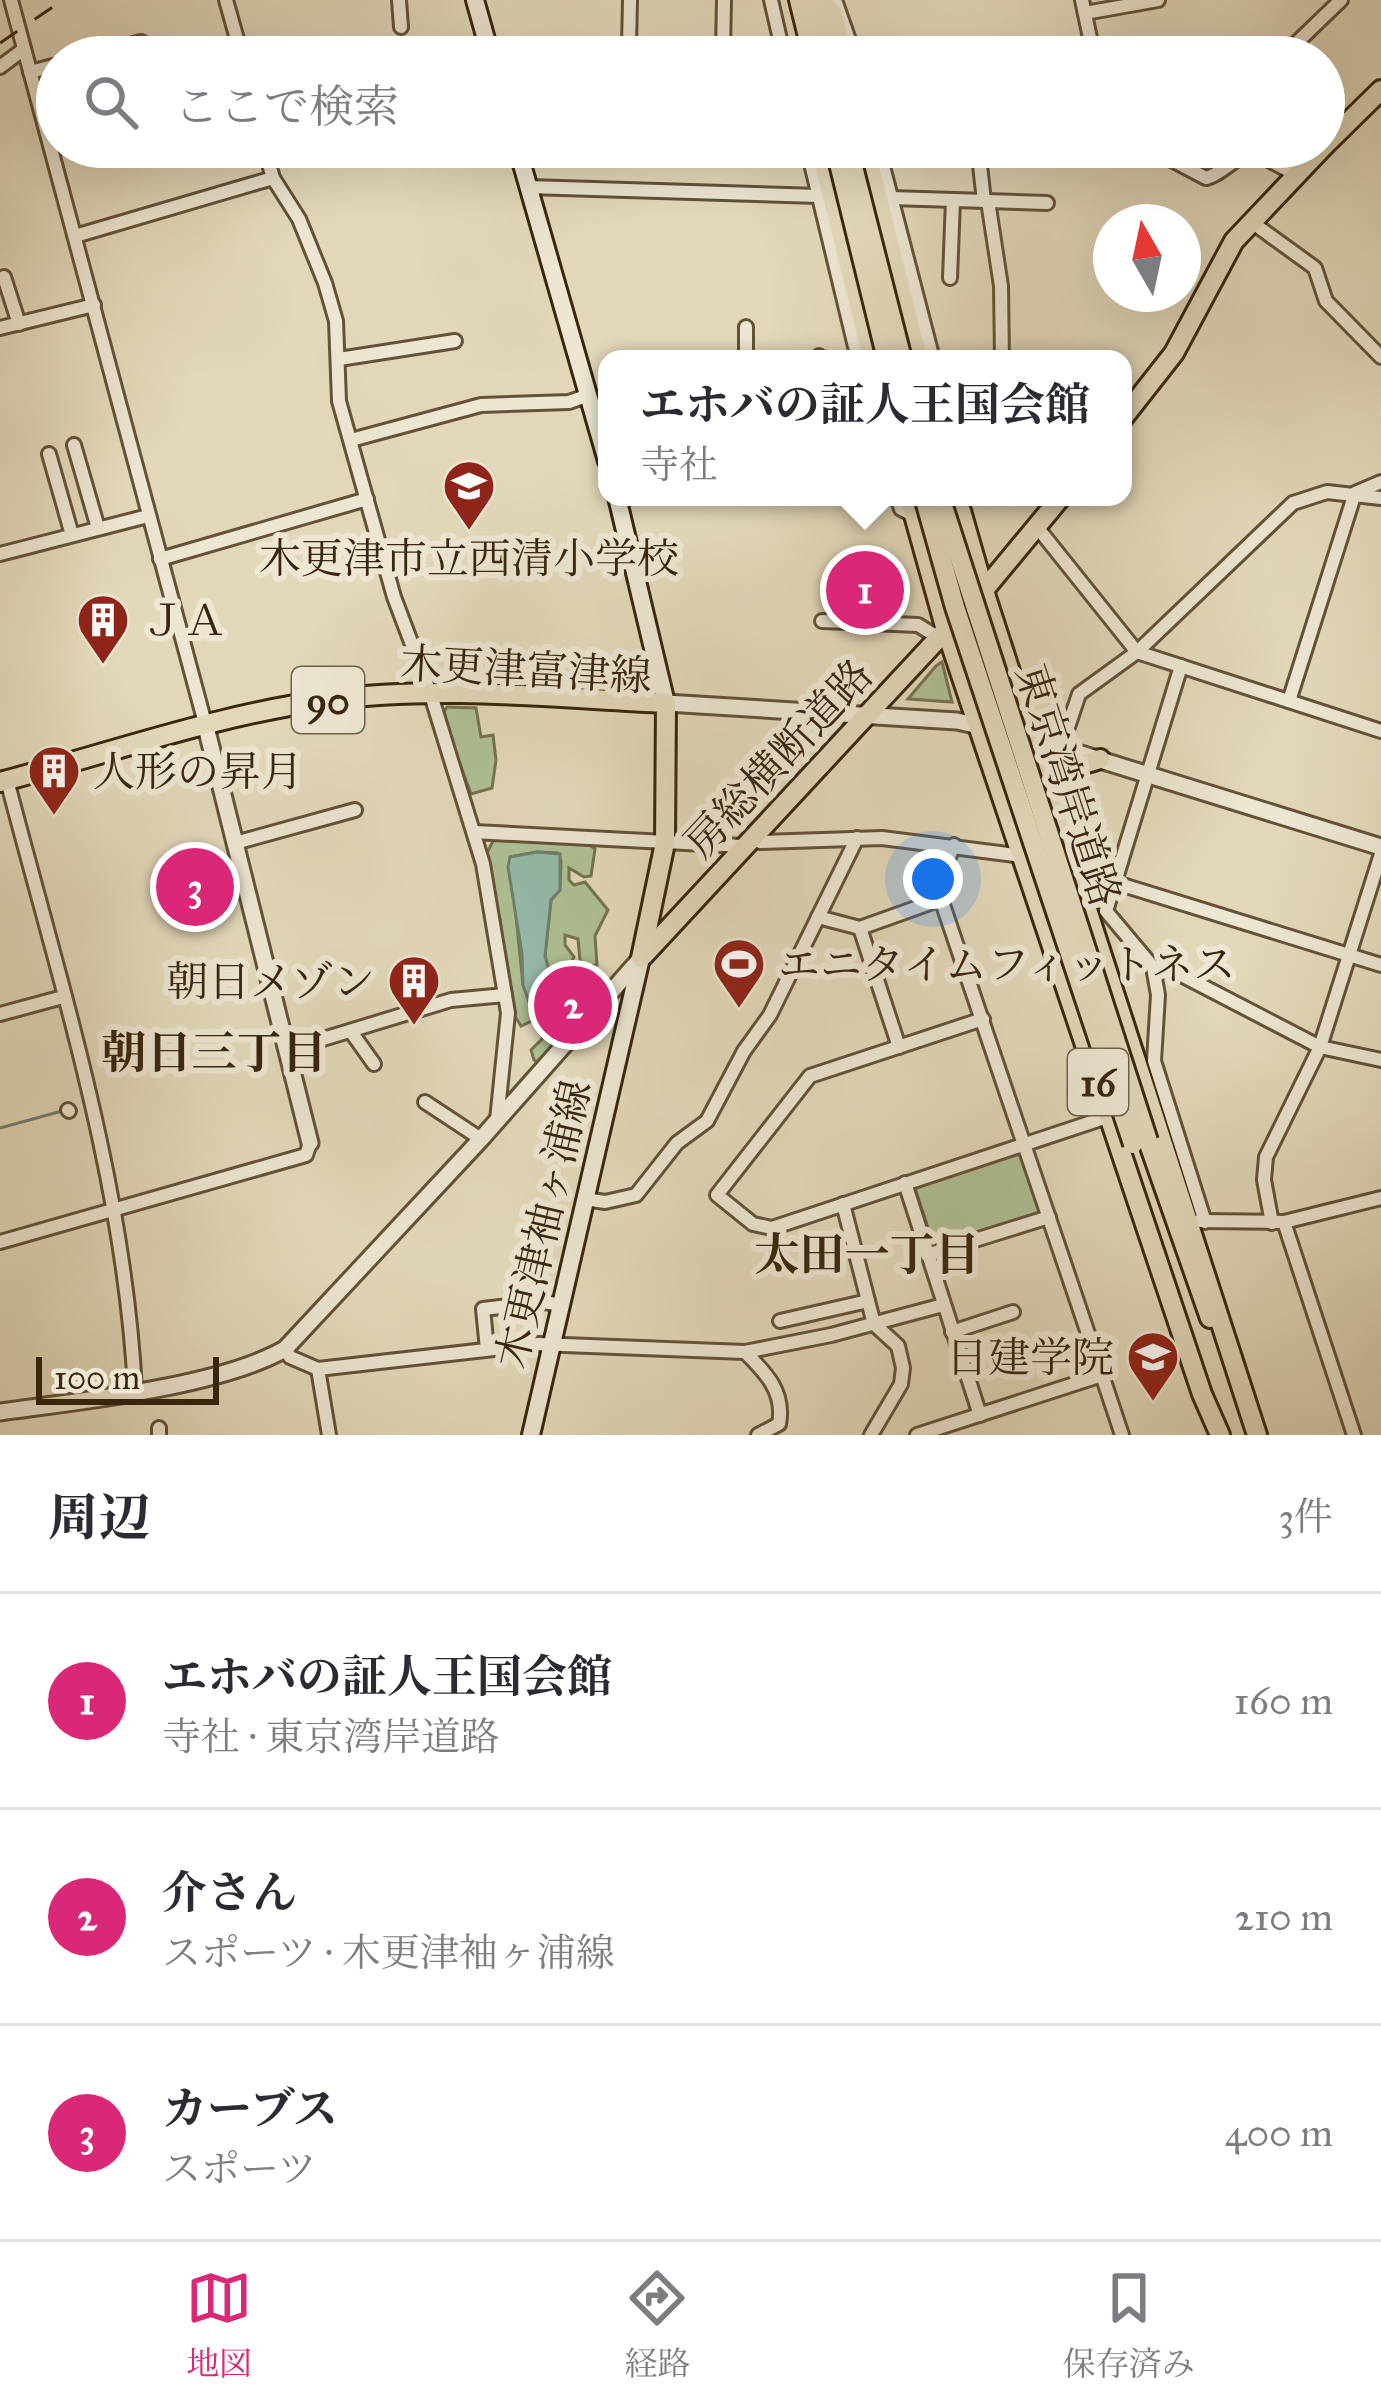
<!DOCTYPE html>
<html lang="ja">
<meta charset="utf-8">
<style>
:root{--surface:#fff;--page:#f7f7f7;--text:#2b2b33;--muted:#7c7c81;--line:#e1e1e2;--accent:#db2777}
body{margin:0;font-family:"IM FELL Great Primer","Noto Serif JP",serif;background:var(--page);color:var(--text)}
.compass{position:absolute;left:1093px;top:204px;width:108px;height:108px;border-radius:50%;background:var(--surface);box-shadow:0 12px 48px #0002;rotate:351deg}
.scale{position:absolute;left:36px;bottom:30px;width:183px;box-sizing:border-box;padding-left:12px;border:6px solid #39260d;border-top:0;font-size:33px;line-height:42px;white-space:nowrap;color:#39260d;-webkit-text-stroke:9px #ece6d2;paint-order:stroke}
.you{position:absolute;left:933px;top:879px;width:42px;height:42px;margin:-30px;border:9px solid #fff;border-radius:50%;background:#1a73e8;box-shadow:0 0 0 18px #1a73e833}
.badge{display:grid;place-items:center;width:78px;height:78px;border-radius:50%;background:var(--accent);color:#fff;font-size:39px;font-weight:700}
.pin{position:absolute;translate:-50% -50%;border:6px solid #fff;box-shadow:0 3px 12px #0006}
.popup{position:absolute;left:598px;top:350px;width:534px;height:156px;box-sizing:border-box;display:grid;place-content:center;border-radius:24px;background:var(--surface);filter:drop-shadow(0 3px 9px #0005);font-size:39px;white-space:nowrap;color:var(--muted)}
.popup b{font-size:45px;color:var(--text)}
.popup::after{content:'';position:absolute;left:50%;top:100%;margin-left:-24px;border:24px solid transparent;border-top-color:var(--surface)}
.list{margin:0;padding:0;list-style:none}
h2{display:flex;justify-content:space-between;align-items:center;height:156px;margin:0;padding:0 48px;font-size:51px}
h2 small{font-size:39px;font-weight:400;color:var(--muted)}
.list li{display:grid;grid-template-columns:78px 1fr auto;gap:36px;align-items:center;box-sizing:border-box;height:216px;padding:0 48px;border-top:3px solid var(--line)}
.list b{display:block;font-size:45px;white-space:nowrap}
.list p{margin:0;font-size:39px;white-space:nowrap;color:var(--muted)}
.list em{font-size:39px;font-style:normal;color:var(--muted)}
.icon{flex:none;width:66px;height:66px;fill:none;stroke:currentColor;stroke-width:2;stroke-linecap:round;stroke-linejoin:round}
.map{position:relative;flex:none;width:1381px;height:1435px;overflow:hidden}
.search{position:absolute;background:var(--surface);box-shadow:0 12px 48px #0002;left:36px;right:36px;top:36px;height:132px;display:flex;align-items:center;gap:30px;box-sizing:border-box;padding:0 42px;border-radius:66px;color:var(--muted);font-size:45px}
.sheet{height:804px;background:var(--surface)}
nav{display:flex;justify-content:space-around;align-items:center;box-sizing:border-box;height:168px;border-top:3px solid var(--line);background:var(--surface);font-size:33px;color:var(--muted)}
nav a{display:grid;justify-items:center;gap:6px}
nav .on{color:var(--accent)}
.map>svg:first-child{display:block}
.green{fill:#aec093;stroke:#747350;stroke-width:3;fill-rule:evenodd}
.water{fill:#95baab;stroke:#707f6c;stroke-width:3}
.lines{fill:none;stroke-linecap:round;stroke-linejoin:round}
.stream{stroke:#707f6c;stroke-width:3}
.minor-casing{stroke:#635238;stroke-width:18}
.tertiary-casing{stroke:#635238;stroke-width:21}
.secondary-casing{stroke:#39260d;stroke-width:22}
.primary-casing{stroke:#39260d;stroke-width:24}
.trunk-casing{stroke:#39260d;stroke-width:24}
.minor{stroke:#ece6d2;stroke-width:12}
.tertiary{stroke:#ece6d2;stroke-width:15}
.secondary{stroke:#ece6d2;stroke-width:16}
.primary{stroke:#e2d8b9;stroke-width:18}
.trunk{stroke:#e2d8b9;stroke-width:18}
.rail{stroke:#39260d;stroke-width:3;stroke-dasharray:21 21;stroke-linecap:butt}
.trunk-bridge-casing{stroke:#39260d;stroke-width:24;stroke-linecap:butt}
.trunk-bridge{stroke:#e2d8b9;stroke-width:18}
.labels{text-anchor:middle;stroke-width:12;stroke-linejoin:round;paint-order:stroke}
.shield{fill:#ece6d2;stroke:#6f6048;stroke-width:3}
.shield-label{font-size:39px;font-weight:bold;fill:#39260d}
.poi-label{font-size:42px;fill:#39260d;stroke:#ece6d2;text-anchor:start}
.street-label{font-size:42px;fill:#39260d;stroke:#ece6d2}
.neighbourhood-label{font-size:45px;font-weight:bold;fill:#39260d;stroke:#ece6d2}
</style>
<div class="map">
<svg width="1381" height="1435" viewBox="0 0 1381 1435">
<rect width="100%" height="100%" fill="#e2d8b9"/>
<filter id="stains"><feTurbulence type="fractalNoise" baseFrequency=".00167" numOctaves="4"/><feColorMatrix values="0 0 0 0 .2 0 0 0 0 .09 0 0 0 0 .02 0 0 0 .5 -.17"/></filter>
<radialGradient id="worn" r=".72"><stop offset=".6" stop-color="#630" stop-opacity="0"/><stop offset="1" stop-color="#630" stop-opacity=".3"/></radialGradient>
<!-- green -->
<g class="green">
<path d="M942 662 952 702 908 699 936 666Z"/>
<path d="M447 707 476 708 481 737 493 735 496 760 492 788 471 794 442 715Z"/>
<path d="M496 835 584 841 595 849 591 876 584 877 569 868V880L574 885 585 882 608 910 595 936 597 965 586 966 580 960 578 939 565 935V945L574 957 565 975 567 1012 563 1017 568 1033 541 1064 534 1060 531 1050 542 1039 544 1024 536 1019 521 1026 508 1005 500 918 495 911 486 855ZM537 852 557 853 561 861 560 890 551 900 545 956 553 984 550 995 537 1008 532 1007 523 985 510 857Z"/>
<path d="M1022 1150 1040 1213 937 1245 933 1243 914 1185Z"/>
</g>
<!-- water -->
<path class="water" d="M537 852 560 854V890L551 900 545 956 553 984 550 995 537 1008 530 1005 523 985 522 954 508 867 510 857Z"/>
<g class="lines">
<!-- stream -->
<path class="stream" d="M0 1128 62 1111"/>
<!-- minor casing -->
<g class="minor-casing">
<g id="minor">
<path d="M11 0 206 727"/>
<path d="M226 0 242 57"/>
<path d="M399 0 401 27"/>
<path d="M630 0 629 46 723 50 724 0"/>
<path d="M771 0 784 57"/>
<path d="M835 0 855 57"/>
<path d="M1082 0 1094 57"/>
<path d="M1085 13 1158 0"/>
<path d="M85 57 141 42 148 46"/>
<path d="M1282 57 1341 0"/>
<path d="M0 67 24 49"/>
<path d="M30 72 57 65"/>
<path d="M264 147 273 178 299 219 325 283 336 321 339 401 394 597 431 695 483 864 508 1013 497 1120"/>
<path d="M807 147 858 359"/>
<path d="M878 147 933 359"/>
<path d="M978 147 984 201"/>
<path d="M1147 147 1206 178C1218 176 1235 158 1252 151L1295 174"/>
<path d="M529 187 819 196"/>
<path d="M891 198 1047 203"/>
<path d="M988 201 1001 286 1002 359"/>
<path d="M1253 223 1315 268 1326 301 1381 357"/>
<path d="M75 236 273 178"/>
<path d="M4 277 19 324"/>
<path d="M950 278 953 200"/>
<path d="M0 328 94 305"/>
<path d="M339 359 455 341"/>
<path d="M746 359V327"/>
<path d="M819 359V356"/>
<path d="M351 440 481 405 569 402 589 395"/>
<path d="M74 445 98 528"/>
<path d="M49 454 72 535"/>
<path d="M897 497 901 509 915 516"/>
<path d="M1037 527 1137 652 1381 731"/>
<path d="M0 554 148 516"/>
<path d="M160 559 367 499"/>
<path d="M822 621 918 625 939 638"/>
<path d="M1181 666 1106 911 1153 967 1158 995 1154 1061 1205 1222"/>
<path d="M1289 701 1355 493 1381 482"/>
<path d="M1061 748 1079 694 1137 652 1293 503 1327 492 1381 498"/>
<path d="M7 780C59 980 125 1184 135 1391"/>
<path d="M474 832 742 846"/>
<path d="M751 836 760 842 882 838 1023 856"/>
<path d="M235 843 355 810"/>
<path d="M954 845 939 881 941 899 1102 1375"/>
<path d="M1071 869 1381 965"/>
<path d="M818 917 860 928 941 899"/>
<path d="M860 928 899 1047"/>
<path d="M1153 967 1164 966 1320 1047 1381 1060"/>
<path d="M0 1014 63 997"/>
<path d="M983 1019 810 1076 717 1195 753 1224 772 1228 1110 1116"/>
<path d="M352 1033 374 1064"/>
<path d="M287 1050 451 1000 505 995"/>
<path d="M425 1102 481 1139"/>
<path d="M68 1110 69 1111"/>
<path d="M905 1183 980 1415"/>
<path d="M585 1199 605 1202 636 1195 677 1143 707 1121 744 1051 770 1015 857 838"/>
<path d="M843 1204 874 1324 898 1346 903 1368 901 1384 871 1435"/>
<path d="M1199 1221 1284 1222 1381 1198"/>
<path d="M1284 1222 1354 1435"/>
<path d="M1272 1223 1264 1180 1266 1157 1320 1047 1381 854"/>
<path d="M0 1242 306 1155 310 1143"/>
<path d="M927 1255 1049 1217"/>
<path d="M780 1321 868 1301"/>
<path d="M952 1332 1013 1312"/>
<path d="M285 1349 290 1357 318 1369 538 1344 745 1352 831 1335 943 1305"/>
<path d="M487 1349 483 1309 544 1302 561 1305"/>
<path d="M745 1352C766 1373 785 1392 779 1424L758 1435"/>
<path d="M318 1369 329 1435"/>
<path d="M159 1435V1428"/>
<path d="M917 1435 1102 1375 1122 1435"/>
</g>
</g>
<!-- tertiary casing -->
<g class="tertiary-casing">
<g id="tertiary">
<path d="M666 703 957 721 988 728"/>
<path d="M206 727 310 1143"/>
<path d="M1023 736 1381 847"/>
<path d="M0 1412C79 1401 218 1387 285 1349L481 1139 641 958"/>
</g>
</g>
<!-- secondary casing -->
<g class="secondary-casing">
<g id="secondary">
<path d="M475 0 491 57"/>
<path d="M517 147 607 461"/>
<path d="M617 497 666 703"/>
<path d="M531 1435 641 958"/>
</g>
</g>
<!-- primary casing -->
<g class="primary-casing">
<g id="primary">
<path d="M0 782C107 754 219 714 328 700 439 685 556 698 666 703L665 843 641 958"/>
<path d="M644 955 946 630"/>
</g>
</g>
<!-- trunk casing -->
<g class="trunk-casing">
<g id="trunk">
<path d="M799 0 813 57"/>
<path d="M814 0 826 57"/>
<path d="M822 0 833 15 843 57"/>
<path d="M1324 146 1381 90"/>
<path d="M820 147 872 359"/>
<path d="M865 147 918 359"/>
<path d="M1123 418 1174 353 1234 241 1323 147"/>
<path d="M909 497 946 630 1202 1394 1220 1435"/>
<path d="M957 497 984 591 1257 1435"/>
<path d="M979 596 1061 497"/>
<path d="M1055 807 1063 777 1084 764 1100 759"/>
<path d="M1148 1141 1210 1318"/>
</g>
</g>
<!-- minor -->
<use href="#minor" class="minor"/>
<!-- tertiary -->
<use href="#tertiary" class="tertiary"/>
<!-- secondary -->
<use href="#secondary" class="secondary"/>
<!-- primary -->
<use href="#primary" class="primary"/>
<!-- trunk -->
<use href="#trunk" class="trunk"/>
<!-- rail -->
<path class="rail" d="M0 43 63 0"/>
<!-- trunk-bridge casing -->
<g class="trunk-bridge-casing">
<g id="trunk-bridge">
<path d="M835 147 887 359"/>
<path d="M848 147 902 359"/>
<path d="M924 497 955 607 1133 1144"/>
<path d="M940 497 1148 1141"/>
</g>
</g>
<!-- trunk-bridge -->
<use href="#trunk-bridge" class="trunk-bridge"/>
</g>
<!-- icons -->
<defs>
<g id="school-pin" transform="scale(2.7)"><path d="M0 17L-7.5 6A9.5 9.5 0 1 1 7.5 6Z" fill="#8f2418" stroke="#ece6d2"/><path d="M0-5L7-2L0 1L-7-2ZM-4 1L0 2.5L4 1V4Q0 6-4 4Z" fill="#fff"/></g>
<g id="building-pin" transform="scale(2.7)"><path d="M0 17L-7.5 6A9.5 9.5 0 1 1 7.5 6Z" fill="#8f2418" stroke="#ece6d2"/><path d="M-4-6H4V6H1V3H-1V6H-4ZM-2.5-4.3h1.7v1.8h-1.7ZM.8-4.3h1.7v1.8H.8ZM-2.5-1h1.7V.8h-1.7ZM.8-1h1.7V.8H.8Z" fill="#fff"/></g>
<g id="stadium-pin" transform="scale(2.7)"><path d="M0 17L-7.5 6A9.5 9.5 0 1 1 7.5 6Z" fill="#8f2418" stroke="#ece6d2"/><path d="M0-5a6.5 5 0 1 0 0 10a6.5 5 0 1 0 0-10ZM-3.5-1.8h7v3.6h-7Z" fill="#fff"/></g>
</defs>
<g fill-rule="evenodd">
<use href="#school-pin" x="469" y="486"/>
<use href="#building-pin" x="103" y="620"/>
<use href="#building-pin" x="54" y="771"/>
<use href="#stadium-pin" x="739" y="964"/>
<use href="#building-pin" x="414" y="981"/>
<use href="#school-pin" x="1153" y="1357"/>
</g>
<g class="labels">
<!-- shield labels -->
<g class="shield">
<rect x="292" y="667" width="72" height="66" rx="9"/>
<rect x="1068" y="1049" width="60" height="66" rx="9"/>
</g>
<g class="shield-label">
<text x="328" y="714">90</text>
<text x="1098" y="1096">16</text>
</g>
<!-- poi labels -->
<g class="poi-label">
<text x="469" y="573" text-anchor="middle">木更津市立西清小学校</text>
<text x="142" y="635">ＪＡ</text>
<text x="93" y="786">人形の昇月</text>
<text x="778" y="979">エニタイムフィットネス</text>
<text x="375" y="996" text-anchor="end">朝日メゾン</text>
<text x="1114" y="1372" text-anchor="end">日建学院</text>
</g>
<!-- street labels -->
<g class="street-label">
<text transform="translate(526 669) rotate(3)" y="15">木更津富津線</text>
<text transform="translate(778 758) rotate(-47)" y="15">房総横断道路</text>
<text transform="translate(1069 785) rotate(72)" y="15">東京湾岸道路</text>
<text transform="translate(543 1224) rotate(-77)" y="15">木更津袖ヶ浦線</text>
</g>
<!-- neighbourhood labels -->
<g class="neighbourhood-label">
<text x="214" y="1068">朝日三丁目</text>
<text x="867" y="1270">太田一丁目</text>
</g>
</g>
<rect width="100%" height="100%" filter="url(#stains)"/>
<rect width="100%" height="100%" fill="url(#worn)"/>
</svg>
<svg class="compass" viewBox="-18 -18 36 36"><path d="M0-13l5 13h-10z" fill="#e53935"/><path d="M0 13l5-13h-10z" fill="#7c7c81"/></svg>
<div class="scale">100 m</div>
<div class="you"></div>
<div class="pin badge" style="left:865px;top:590px">1</div>
<div class="popup"><b>エホバの証人王国会館</b>寺社</div>
<div class="pin badge" style="left:573px;top:1005px">2</div>
<div class="pin badge" style="left:195px;top:887px">3</div>
<div class="search"><svg class="icon" aria-label="search" viewBox="0 0 24 24"><circle cx="10" cy="10" r="6"/><path d="M15 15l6 6"/></svg>ここで検索</div>
</div>
<section class="sheet">
<h2>周辺<small>3件</small></h2>
<ul class="list">
<li><span class="badge">1</span><div><b>エホバの証人王国会館</b><p>寺社 · 東京湾岸道路</p></div><em>160 m</em></li>
<li><span class="badge">2</span><div><b>介さん</b><p>スポーツ · 木更津袖ヶ浦線</p></div><em>210 m</em></li>
<li><span class="badge">3</span><div><b>カーブス</b><p>スポーツ</p></div><em>400 m</em></li>
</ul>
</section>
<nav>
<a class="on"><svg class="icon" aria-label="map" viewBox="0 0 24 24"><path d="M3 6l6-2 6 2 6-2v14l-6 2-6-2-6 2zM9 4v14M15 6v14"/></svg>地図</a>
<a><svg class="icon" aria-label="directions" viewBox="0 0 24 24"><path d="M12 3l9 9-9 9-9-9zM9 14v-3h6M13 9l2 2-2 2"/></svg>経路</a>
<a><svg class="icon" aria-label="saved" viewBox="0 0 24 24"><path d="M7 4h10v16l-5-4-5 4z"/></svg>保存済み</a>
</nav>
